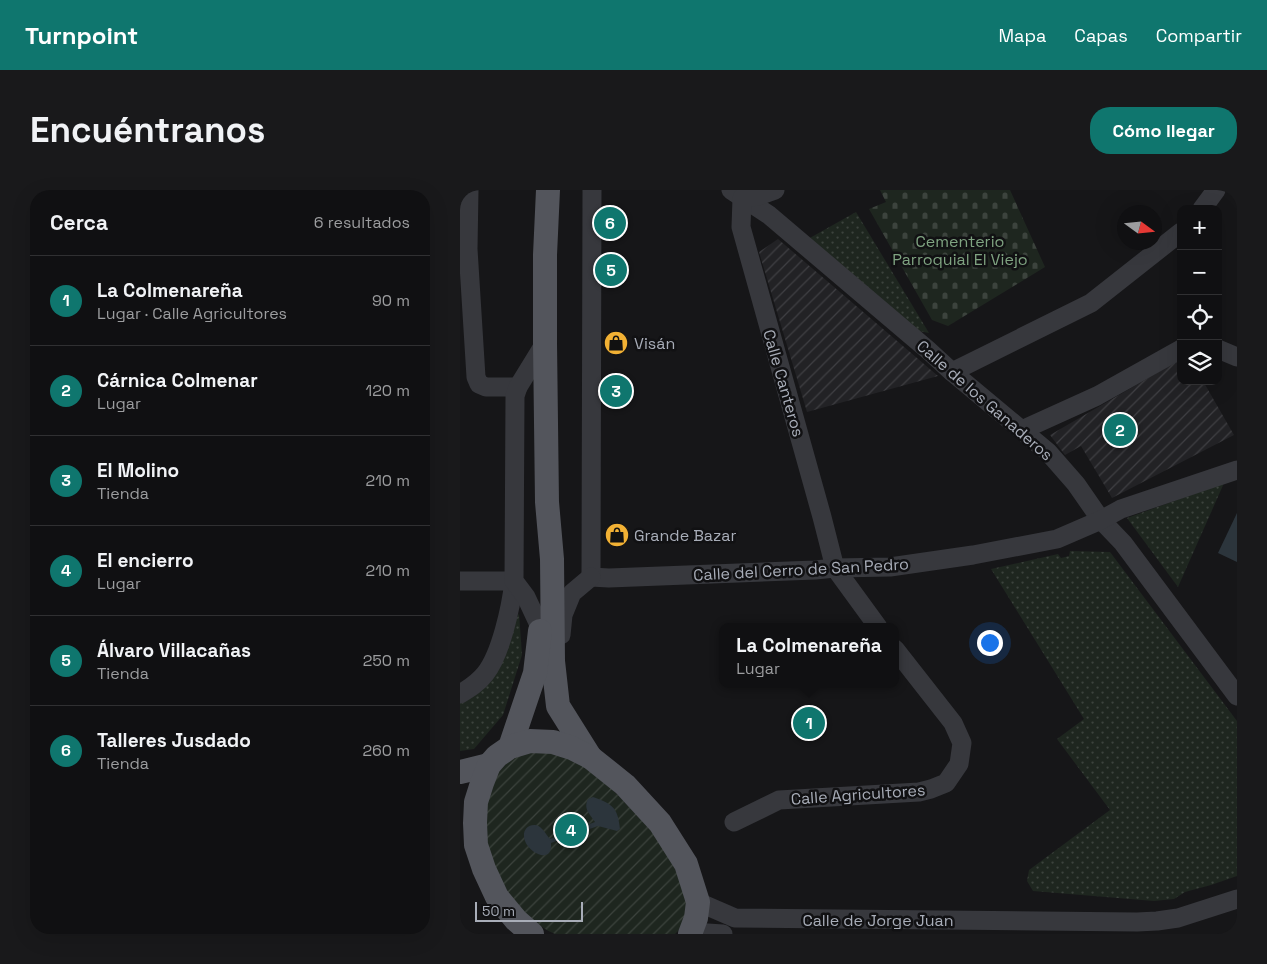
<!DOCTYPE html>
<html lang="es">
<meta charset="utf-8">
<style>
:root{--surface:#101012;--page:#19191b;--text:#f1f3f6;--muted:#9c9d9f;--line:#303032;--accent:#0f766e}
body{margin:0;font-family:"Space Grotesk",sans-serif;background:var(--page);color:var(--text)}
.controls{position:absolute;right:15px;top:15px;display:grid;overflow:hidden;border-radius:10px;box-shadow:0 5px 20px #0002}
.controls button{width:45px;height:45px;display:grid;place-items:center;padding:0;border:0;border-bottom:1px solid var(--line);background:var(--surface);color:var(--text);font:25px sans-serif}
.compass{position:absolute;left:657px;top:15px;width:45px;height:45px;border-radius:50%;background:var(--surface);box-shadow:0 5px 20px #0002;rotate:105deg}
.scale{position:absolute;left:15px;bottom:12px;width:108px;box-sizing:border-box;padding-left:5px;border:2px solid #a8adb8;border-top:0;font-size:14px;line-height:18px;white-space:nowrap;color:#a8adb8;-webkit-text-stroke:4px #111113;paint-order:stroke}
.you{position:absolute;left:529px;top:452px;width:18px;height:18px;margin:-12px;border:4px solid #fff;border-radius:50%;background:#1a73e8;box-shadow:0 0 0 8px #1a73e833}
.badge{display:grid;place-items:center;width:32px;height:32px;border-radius:50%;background:var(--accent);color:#fff;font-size:16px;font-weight:700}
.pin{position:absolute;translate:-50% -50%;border:2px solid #fff;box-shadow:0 1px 5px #0006}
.popup{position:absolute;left:259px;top:433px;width:180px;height:65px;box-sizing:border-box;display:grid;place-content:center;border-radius:10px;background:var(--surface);filter:drop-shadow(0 1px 4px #0005);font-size:16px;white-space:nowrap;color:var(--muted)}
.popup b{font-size:19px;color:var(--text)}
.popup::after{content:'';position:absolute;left:50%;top:100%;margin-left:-10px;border:10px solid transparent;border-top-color:var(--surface)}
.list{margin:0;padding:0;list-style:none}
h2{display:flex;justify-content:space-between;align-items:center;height:65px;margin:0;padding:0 20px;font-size:21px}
h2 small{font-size:16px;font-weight:400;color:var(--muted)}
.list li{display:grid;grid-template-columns:32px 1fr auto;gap:15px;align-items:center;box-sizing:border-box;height:90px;padding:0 20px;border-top:1px solid var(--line)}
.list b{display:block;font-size:19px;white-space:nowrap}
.list p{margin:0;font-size:16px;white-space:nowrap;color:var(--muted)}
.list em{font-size:16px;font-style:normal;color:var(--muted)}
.icon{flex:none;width:28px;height:28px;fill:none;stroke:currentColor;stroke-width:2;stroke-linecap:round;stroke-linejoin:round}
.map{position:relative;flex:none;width:777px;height:744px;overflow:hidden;border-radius:20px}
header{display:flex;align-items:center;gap:30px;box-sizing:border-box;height:70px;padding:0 25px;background:var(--accent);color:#fff}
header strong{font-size:24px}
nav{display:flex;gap:28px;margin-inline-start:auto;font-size:18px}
.intro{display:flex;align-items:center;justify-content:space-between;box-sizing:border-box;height:120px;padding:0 30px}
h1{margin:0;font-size:35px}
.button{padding:12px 22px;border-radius:20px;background:var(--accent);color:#fff;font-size:18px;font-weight:700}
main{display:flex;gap:30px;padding:0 30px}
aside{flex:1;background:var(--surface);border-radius:20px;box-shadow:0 5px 20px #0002}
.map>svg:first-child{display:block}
.industrial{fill:url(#industrial-furrows)}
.cemetery{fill:url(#cemetery-stones)}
.park{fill:url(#park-dots)}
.garden{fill:url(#garden-furrows)}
.water{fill:#2c353c}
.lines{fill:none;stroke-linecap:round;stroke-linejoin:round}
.minor{stroke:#37383d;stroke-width:19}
.major{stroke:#53555c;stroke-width:24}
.labels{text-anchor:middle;stroke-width:5;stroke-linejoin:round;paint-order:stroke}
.park-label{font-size:16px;fill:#7fa381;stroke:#111113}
.poi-label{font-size:16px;fill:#a8adb8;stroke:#111113;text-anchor:start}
.street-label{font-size:16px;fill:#a8adb8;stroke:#111113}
</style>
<header>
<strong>Turnpoint</strong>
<nav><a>Mapa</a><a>Capas</a><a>Compartir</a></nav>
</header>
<div class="intro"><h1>Encuéntranos</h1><a class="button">Cómo llegar</a></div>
<main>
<aside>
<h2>Cerca<small>6 resultados</small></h2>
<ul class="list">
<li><span class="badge">1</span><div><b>La Colmenareña</b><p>Lugar · Calle Agricultores</p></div><em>90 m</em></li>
<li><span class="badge">2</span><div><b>Cárnica Colmenar</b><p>Lugar</p></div><em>120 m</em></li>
<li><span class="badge">3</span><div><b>El Molino</b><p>Tienda</p></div><em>210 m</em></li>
<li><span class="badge">4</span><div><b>El encierro</b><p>Lugar</p></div><em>210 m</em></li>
<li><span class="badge">5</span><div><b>Álvaro Villacañas</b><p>Tienda</p></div><em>250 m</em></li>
<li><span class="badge">6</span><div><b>Talleres Jusdado</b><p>Tienda</p></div><em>260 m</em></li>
</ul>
</aside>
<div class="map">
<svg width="777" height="744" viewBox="0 0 777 744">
<defs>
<pattern id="industrial-furrows" width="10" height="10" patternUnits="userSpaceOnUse" patternTransform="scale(1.25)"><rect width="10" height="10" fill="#222225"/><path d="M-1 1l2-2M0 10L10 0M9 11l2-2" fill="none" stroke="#3f3f43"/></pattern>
<pattern id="cemetery-stones" width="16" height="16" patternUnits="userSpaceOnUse" patternTransform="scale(1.25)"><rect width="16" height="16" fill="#1e261f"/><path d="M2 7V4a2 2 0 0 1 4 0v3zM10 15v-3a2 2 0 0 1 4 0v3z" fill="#3c433d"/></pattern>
<pattern id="park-dots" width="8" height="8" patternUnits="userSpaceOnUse" patternTransform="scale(1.25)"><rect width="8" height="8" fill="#1e261f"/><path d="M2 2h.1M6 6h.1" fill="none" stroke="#3c433d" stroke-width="1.8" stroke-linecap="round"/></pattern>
<pattern id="garden-furrows" width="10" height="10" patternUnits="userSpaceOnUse" patternTransform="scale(1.25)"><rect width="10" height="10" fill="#1e261f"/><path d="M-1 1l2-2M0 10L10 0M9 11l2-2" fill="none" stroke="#3c433d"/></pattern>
</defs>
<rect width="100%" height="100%" fill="#161618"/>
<!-- industrial -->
<g class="industrial">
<path d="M318 49 478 186 347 222 299 62Z"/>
<path d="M721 169V191H743L774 245 652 308 621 256 605 265 590 245Z"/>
</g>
<!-- cemetery -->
<path class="cemetery" d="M420 0H550L585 77 488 136 472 130 409 19 426 12Z"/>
<!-- park -->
<g class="park">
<path d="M396 22 469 143 458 141 348 49Z"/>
<path d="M764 293 718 397 667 328Z"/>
<path d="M610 361 650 362 777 531V686L751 695 725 702 714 709 694 711 573 701 567 691 569 680 650 620 597 549 624 529 531 379 598 364 601 368 609 366Z"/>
<path d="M59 423 62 465 43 525 14 559 0 561V513L30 492Z"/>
</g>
<!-- garden -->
<path class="garden" d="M72 561 90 562 118 572 150 597 192 641 208 664 217 683 226 707 227 724 222 737 215 744H95C91 742 86 740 82 737 43 710 19 659 27 612 30 595 35 580 51 570 57 566 65 564 72 561Z"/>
<!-- water -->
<g class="water">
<path d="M777 323V372L758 363Z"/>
<path d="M133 607C153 614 158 618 160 639L157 641 138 636 91 653C93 677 64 661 64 646 63 637 73 632 80 637 84 640 87 646 90 649L135 632C130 624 123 619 128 609Z"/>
</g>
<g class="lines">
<!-- minor -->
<g class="minor">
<path d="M9 0 8 59 16 187 19 194 26 197H58"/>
<path d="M271 0 309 25 468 160 492 182 588 262 616 294 641 330 663 353 777 506"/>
<path d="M315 0 298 6 282 8 281 37 362 327 375 378 418 437"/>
<path d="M742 19 756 0"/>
<path d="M758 159 777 167"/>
<path d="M492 182 631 113 721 42"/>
<path d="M562 240 637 206 721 159"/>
<path d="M131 387 149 388 355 380 375 378 430 377 513 365 597 349 641 330 661 319 777 280"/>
<path d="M131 387 132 0"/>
<path d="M0 391H54C51 417 41 464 25 484 18 493 10 498 0 504"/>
<path d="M81 439 66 407 54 391 55 206 58 197 85 153"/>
<path d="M101 445 103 425 112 403 131 387"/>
<path d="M274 632 319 610 459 602 471 599 486 593 499 574 502 553 493 533 435 459"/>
<path d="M238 712 275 728 677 732 697 731 718 728 777 709"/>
<path d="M232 742 263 744"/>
</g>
<!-- major -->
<g class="major">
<path d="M88 0 85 65V153L87 312 92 369 93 471 98 516 130 567"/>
<path d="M50 557 75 483 80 441"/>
<path d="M0 582 29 575"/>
<path d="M72 744 56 730 37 707 24 679 16 655 15 633 16 612 22 593 29 575 37 566 50 557 70 551 93 552 112 558 130 567 165 595 200 633 226 674 238 712 236 728 230 744"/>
</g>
</g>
<!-- icons -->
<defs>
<g id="shop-disc" transform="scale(1.25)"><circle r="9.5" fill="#f2b134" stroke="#111113"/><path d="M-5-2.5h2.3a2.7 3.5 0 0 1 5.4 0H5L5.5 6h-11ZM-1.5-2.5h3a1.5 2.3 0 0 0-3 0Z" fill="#111"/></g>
</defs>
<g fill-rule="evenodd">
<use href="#shop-disc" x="156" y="153"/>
<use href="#shop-disc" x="157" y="345"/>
</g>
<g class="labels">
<!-- park labels -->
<g class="park-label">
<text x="500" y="57">Cementerio<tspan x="500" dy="18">Parroquial El Viejo</tspan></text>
</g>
<!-- poi labels -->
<g class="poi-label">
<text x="174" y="159">Visán</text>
<text x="174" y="351">Grande Bazar</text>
</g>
<!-- street labels -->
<g class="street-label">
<text transform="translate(324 193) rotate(74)" y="6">Calle Canteros</text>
<text transform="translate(525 210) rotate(41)" y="6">Calle de los Ganaderos</text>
<text transform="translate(341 379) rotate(-3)" y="6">Calle del Cerro de San Pedro</text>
<text transform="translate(398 604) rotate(-4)" y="6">Calle Agricultores</text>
<text x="418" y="736">Calle de Jorge Juan</text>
</g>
</g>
</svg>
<div class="controls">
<button>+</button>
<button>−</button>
<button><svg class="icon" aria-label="locate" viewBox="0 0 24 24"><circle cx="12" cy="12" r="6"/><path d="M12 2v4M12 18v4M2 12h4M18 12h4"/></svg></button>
<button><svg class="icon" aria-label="layers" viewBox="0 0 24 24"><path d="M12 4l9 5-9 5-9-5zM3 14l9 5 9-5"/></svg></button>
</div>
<svg class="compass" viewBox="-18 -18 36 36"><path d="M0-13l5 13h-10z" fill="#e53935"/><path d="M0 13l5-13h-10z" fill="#9c9d9f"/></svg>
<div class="scale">50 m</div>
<div class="you"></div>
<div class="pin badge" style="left:349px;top:533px">1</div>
<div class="popup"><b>La Colmenareña</b>Lugar</div>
<div class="pin badge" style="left:660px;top:240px">2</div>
<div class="pin badge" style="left:156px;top:201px">3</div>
<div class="pin badge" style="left:111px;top:640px">4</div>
<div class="pin badge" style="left:151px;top:80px">5</div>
<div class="pin badge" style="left:150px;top:33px">6</div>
</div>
</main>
